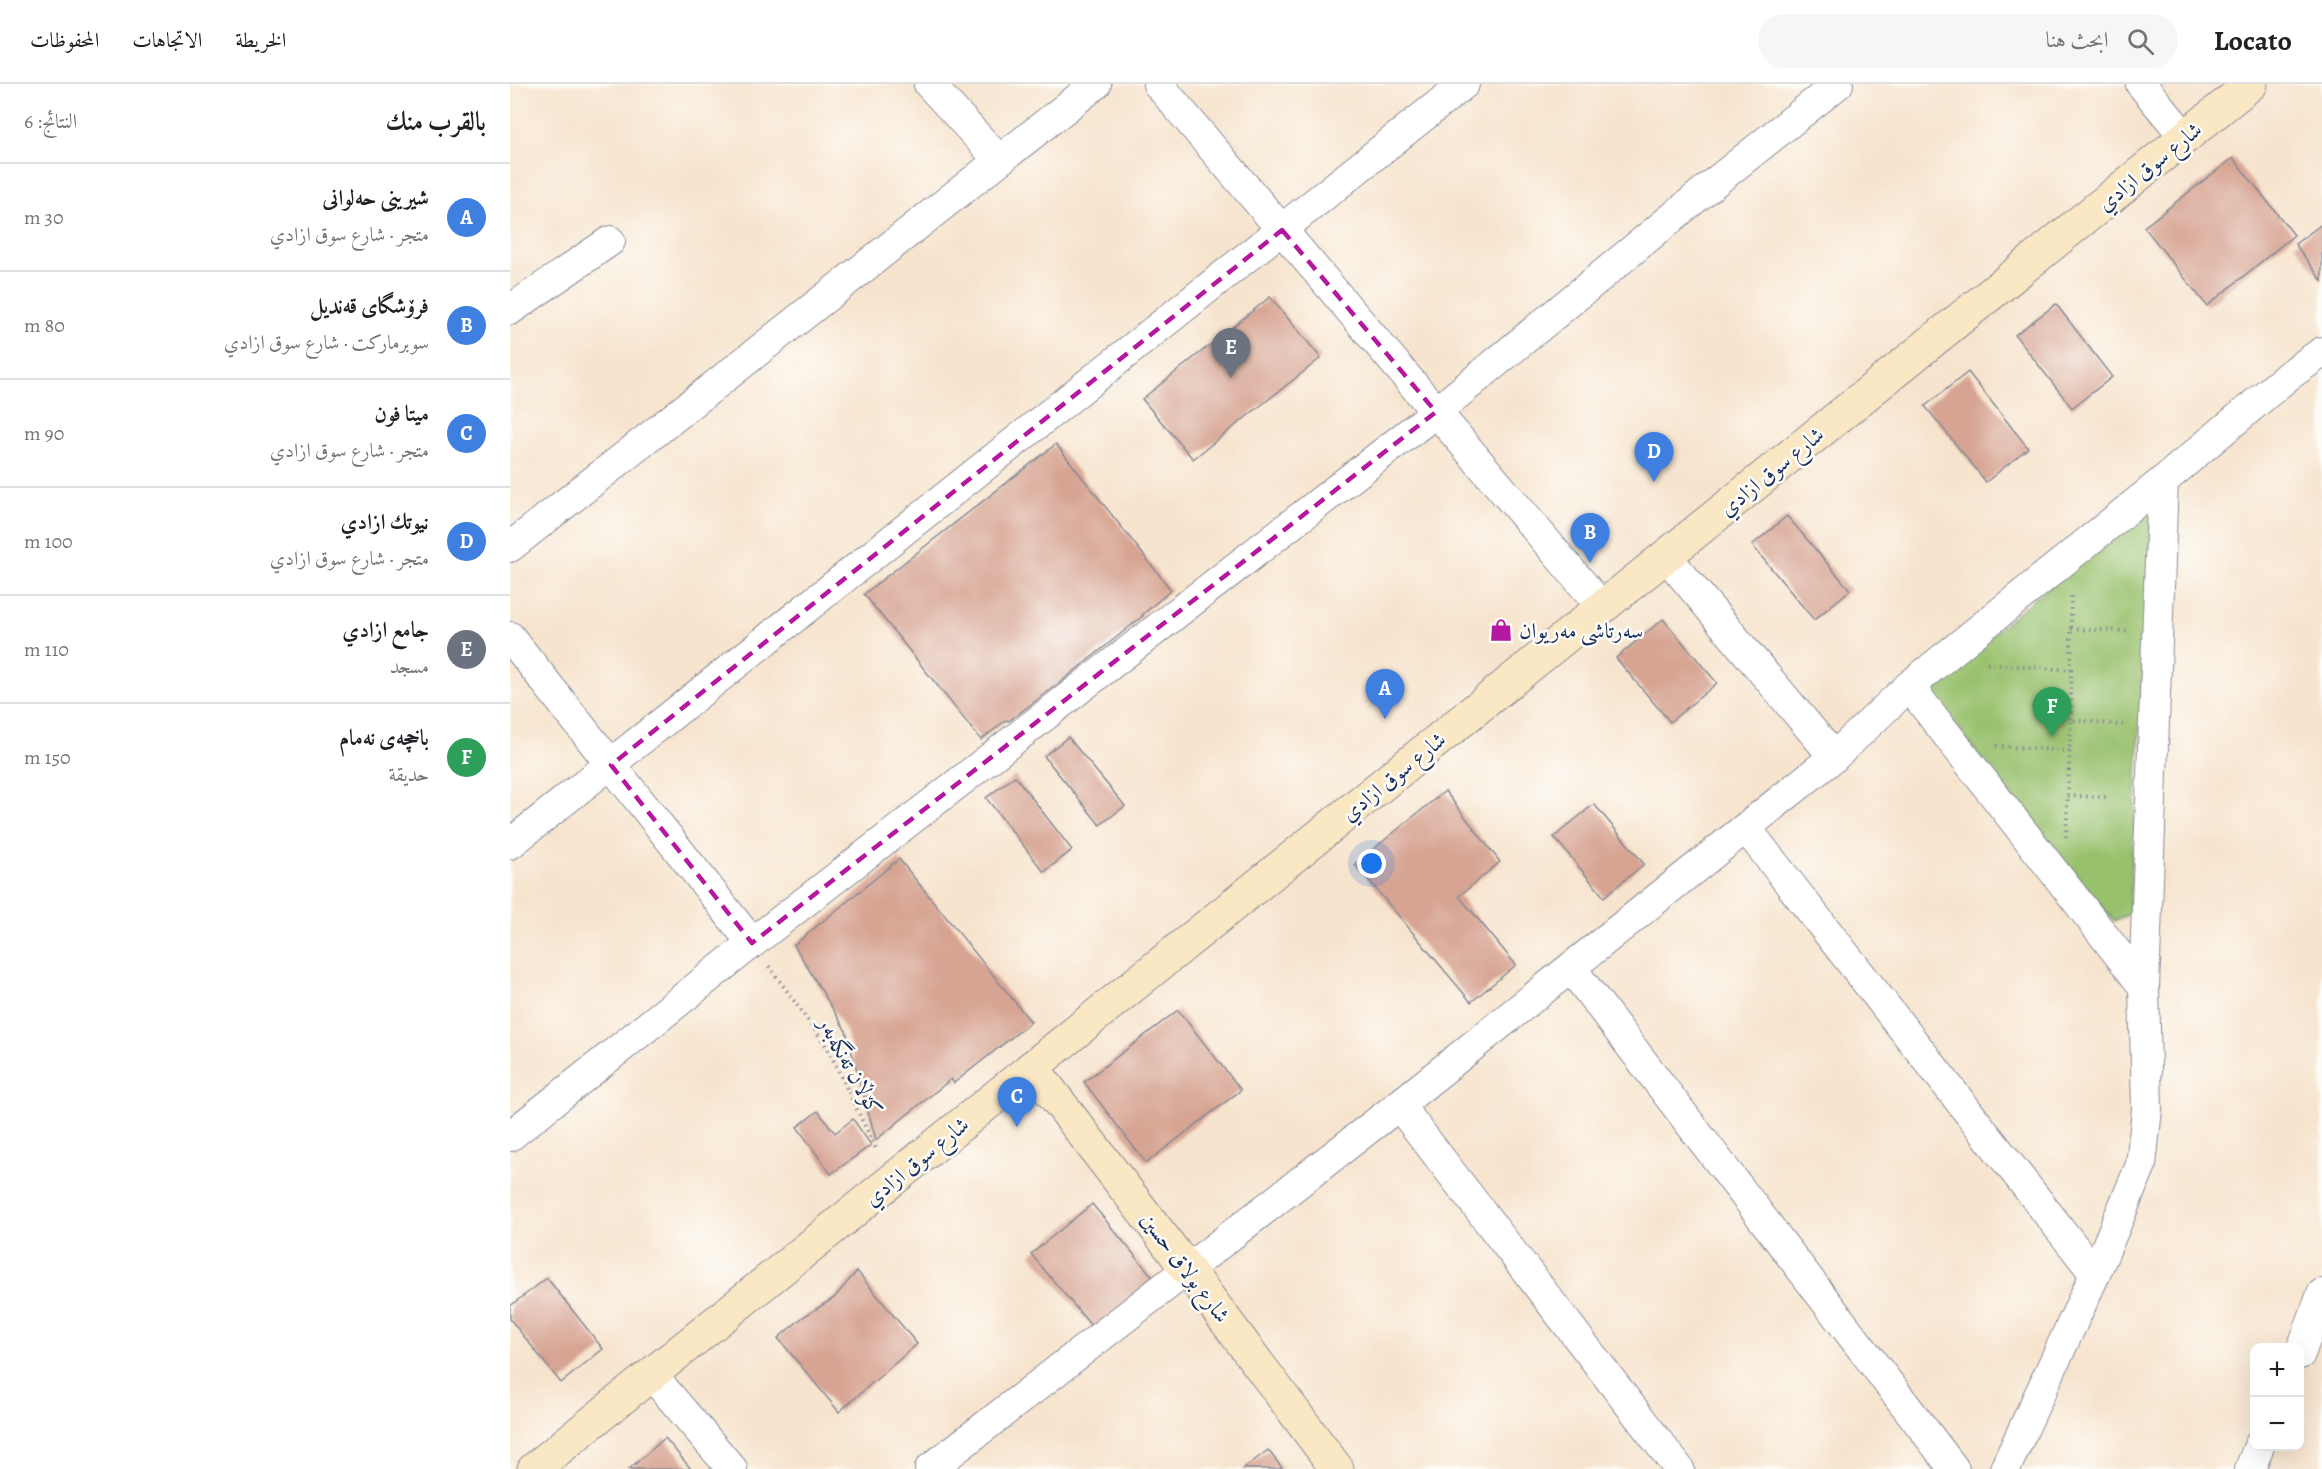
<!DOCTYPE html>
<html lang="ar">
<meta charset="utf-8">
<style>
:root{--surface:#fff;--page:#f6f6f6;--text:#202124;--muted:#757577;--line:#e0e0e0;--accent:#ea580c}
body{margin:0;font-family:Alegreya,Amiri,serif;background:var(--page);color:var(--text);direction:rtl}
.controls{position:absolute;right:18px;bottom:18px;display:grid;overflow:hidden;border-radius:12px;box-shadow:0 6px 24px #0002}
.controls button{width:54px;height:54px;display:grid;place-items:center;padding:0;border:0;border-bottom:2px solid var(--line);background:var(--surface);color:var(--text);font:30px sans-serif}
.you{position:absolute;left:862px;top:780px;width:21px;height:21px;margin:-15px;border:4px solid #fff;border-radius:50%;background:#1a73e8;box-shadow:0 0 0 9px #1a73e833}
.badge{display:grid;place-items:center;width:39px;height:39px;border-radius:50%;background:var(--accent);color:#fff;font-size:20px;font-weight:700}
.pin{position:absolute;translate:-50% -50px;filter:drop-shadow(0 2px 3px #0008)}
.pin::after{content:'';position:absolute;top:32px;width:21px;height:18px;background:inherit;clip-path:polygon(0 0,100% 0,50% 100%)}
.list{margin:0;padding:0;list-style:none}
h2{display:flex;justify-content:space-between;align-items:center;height:78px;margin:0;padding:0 24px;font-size:26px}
h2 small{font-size:20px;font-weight:400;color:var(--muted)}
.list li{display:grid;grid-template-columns:39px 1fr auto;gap:18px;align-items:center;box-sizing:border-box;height:108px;padding:0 24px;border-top:2px solid var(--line)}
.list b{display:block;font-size:22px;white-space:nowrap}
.list p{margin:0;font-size:20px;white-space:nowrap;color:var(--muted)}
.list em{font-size:20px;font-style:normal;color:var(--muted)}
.icon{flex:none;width:33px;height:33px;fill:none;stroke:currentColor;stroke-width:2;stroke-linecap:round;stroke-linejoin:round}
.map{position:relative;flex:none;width:1812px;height:1385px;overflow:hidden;direction:ltr}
header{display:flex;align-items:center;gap:36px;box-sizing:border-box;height:84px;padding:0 30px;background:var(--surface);border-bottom:2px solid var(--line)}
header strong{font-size:28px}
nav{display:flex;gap:33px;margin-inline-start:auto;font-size:21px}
.search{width:420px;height:54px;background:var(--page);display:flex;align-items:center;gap:15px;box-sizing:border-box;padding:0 21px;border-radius:33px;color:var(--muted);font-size:22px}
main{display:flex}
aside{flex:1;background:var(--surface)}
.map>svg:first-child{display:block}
.green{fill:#98c16d;stroke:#5a7866;stroke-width:1.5}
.building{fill:#d7a493}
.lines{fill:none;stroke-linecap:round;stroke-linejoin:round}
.street-casing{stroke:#898a96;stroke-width:32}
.secondary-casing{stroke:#898a96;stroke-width:35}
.path{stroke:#898a96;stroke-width:4;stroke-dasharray:1.5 4.5;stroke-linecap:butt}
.street{stroke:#fff;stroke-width:30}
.secondary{stroke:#fae7c3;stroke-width:33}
.marked{fill:none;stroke:#b5179e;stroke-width:4.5;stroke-dasharray:12 8;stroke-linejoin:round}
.labels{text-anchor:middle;stroke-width:5;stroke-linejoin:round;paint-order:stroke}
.street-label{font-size:22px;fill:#1b2f5e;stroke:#fdfcf7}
.poi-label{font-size:22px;fill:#1b2f5e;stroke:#fdfcf7;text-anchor:start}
</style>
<header>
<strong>Locato</strong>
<div class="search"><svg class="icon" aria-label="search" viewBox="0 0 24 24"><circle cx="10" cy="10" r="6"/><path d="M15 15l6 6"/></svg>ابحث هنا</div>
<nav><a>الخريطة</a><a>الاتجاهات</a><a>المحفوظات</a></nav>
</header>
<main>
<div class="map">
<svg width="1812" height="1385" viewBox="0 0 1812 1385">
<rect width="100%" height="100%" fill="#fdfcf7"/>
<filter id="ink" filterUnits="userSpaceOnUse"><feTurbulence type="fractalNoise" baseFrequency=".0167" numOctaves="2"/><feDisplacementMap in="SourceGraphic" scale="12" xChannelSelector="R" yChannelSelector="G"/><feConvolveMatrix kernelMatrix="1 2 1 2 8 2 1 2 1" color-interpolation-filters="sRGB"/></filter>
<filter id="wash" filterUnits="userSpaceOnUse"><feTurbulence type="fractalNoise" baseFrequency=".008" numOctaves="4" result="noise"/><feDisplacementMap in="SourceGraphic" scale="24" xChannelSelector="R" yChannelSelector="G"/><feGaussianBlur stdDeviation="1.35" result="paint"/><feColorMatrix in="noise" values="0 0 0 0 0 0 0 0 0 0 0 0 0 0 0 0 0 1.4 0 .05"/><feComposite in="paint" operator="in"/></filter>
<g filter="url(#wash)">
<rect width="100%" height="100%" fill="#f7e4ce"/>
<!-- green -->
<path class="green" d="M1643 421 1619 830 1604 837 1491 701 1419 605 1514 523Z"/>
<g id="blocks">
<!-- building -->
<g class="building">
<path d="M1723 74 1784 151 1697 222 1634 143Z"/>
<path d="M1812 140V197L1785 160Z"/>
<path d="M760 213 811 274 683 375 632 315Z"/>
<path d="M1546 220 1602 293 1562 324 1505 251Z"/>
<path d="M1458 288 1518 364 1476 398 1415 322Z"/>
<path d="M546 360 661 506 632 531 633 532 553 596 499 637 496 636 471 656 354 510Z"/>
<path d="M1277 432 1340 506 1304 536 1242 461Z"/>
<path d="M1153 535 1207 599 1160 638 1106 574Z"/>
<path d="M558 653 615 722 590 741 534 672Z"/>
<path d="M505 692 562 766 534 788 476 714Z"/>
<path d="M935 707 990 778 949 812 1006 881 961 918 845 780Z"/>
<path d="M1084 720 1134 780 1094 813 1044 753Z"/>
<path d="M389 775 521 938 444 999 441 995 366 1056 336 947 284 861Z"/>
<path d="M668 926 731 1006 636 1079 574 998Z"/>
<path d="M308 1027 325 1049 343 1035 361 1061 321 1090 287 1043Z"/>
<path d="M582 1120 647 1198 587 1249 521 1170Z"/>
<path d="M347 1187 407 1260 329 1328 268 1254 293 1233 324 1214Z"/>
<path d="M37 1194 93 1265 51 1299 0 1235V1222Z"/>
<path d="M155 1354 181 1385H119Z"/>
<path d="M758 1366 773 1385H733Z"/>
</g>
</g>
</g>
<g filter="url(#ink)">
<use href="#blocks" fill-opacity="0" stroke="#898a96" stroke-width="1.5"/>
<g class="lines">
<!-- street casing -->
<g class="street-casing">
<g id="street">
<path d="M419 0 489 76"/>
<path d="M648 0 1092 523"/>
<path d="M1631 0 1675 53"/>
<path d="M0 226 100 157"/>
<path d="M0 463 586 0"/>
<path d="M1156 472 1324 673"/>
<path d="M0 553 242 859"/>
<path d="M1399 602 1634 903"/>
<path d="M1236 744 1585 1190"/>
<path d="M0 760 954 0"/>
<path d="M1061 884 1444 1385"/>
<path d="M889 1021 1169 1385"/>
<path d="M0 1052 242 859 926 328 1204 99 1328 0"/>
<path d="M1790 1270 1812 1210"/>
<path d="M141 1290 222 1385"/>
<path d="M420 1385 889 1021 1324 673 1399 602 1653 397 1778 292 1812 268"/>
<path d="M1495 1385 1585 1190 1631 1081 1637 1025 1634 903 1653 397"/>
<path d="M1740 1385 1749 1362"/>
</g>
</g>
<!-- secondary casing -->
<g class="secondary-casing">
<g id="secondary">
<path d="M522 983 677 1185 827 1385"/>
<path d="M24 1385 1741 0"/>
</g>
</g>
<!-- path -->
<g class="path">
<path d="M1561 512V586"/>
<path d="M1561 545 1617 547"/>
<path d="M1477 580 1561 586V636"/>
<path d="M1486 662 1560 667"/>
<path d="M1558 712 1599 713"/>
<path d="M1556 753 1561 636 1613 641"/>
<path d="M259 882 317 963 367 1067"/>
</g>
<!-- street -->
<use href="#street" class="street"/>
<!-- secondary -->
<use href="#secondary" class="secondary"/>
</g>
</g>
<!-- marked area -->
<path class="marked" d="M772 146 926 328 242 859 101 681Z"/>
<!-- icons -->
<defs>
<g id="shop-bare" transform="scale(1.8)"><path d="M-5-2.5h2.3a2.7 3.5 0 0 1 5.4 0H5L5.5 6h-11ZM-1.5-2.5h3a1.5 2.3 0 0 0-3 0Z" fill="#b5179e" stroke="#fdfcf7" stroke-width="2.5" paint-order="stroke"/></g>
</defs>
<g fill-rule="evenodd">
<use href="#shop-bare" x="991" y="546"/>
</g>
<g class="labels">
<!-- street labels -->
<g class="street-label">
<text transform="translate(1639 82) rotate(-39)" y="8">شارع سوق ازادي</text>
<text transform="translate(1261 387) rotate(-39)" y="8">شارع سوق ازادي</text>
<text transform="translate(883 692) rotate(-39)" y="8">شارع سوق ازادي</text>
<text transform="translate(341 982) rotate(61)" y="8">کۆڵان تەنگەبەر</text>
<text transform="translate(406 1077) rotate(-39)" y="8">شارع سوق ازادي</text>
<text transform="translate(676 1183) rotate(53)" y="8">شارع بولاق حسين</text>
</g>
<!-- poi labels -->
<g class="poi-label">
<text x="1009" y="554">سەرتاشی مەریوان</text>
</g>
</g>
</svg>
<div class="controls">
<button>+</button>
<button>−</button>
</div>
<div class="you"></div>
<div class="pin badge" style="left:875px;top:635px;background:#3f7fe0">A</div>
<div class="pin badge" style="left:1080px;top:479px;background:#3f7fe0">B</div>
<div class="pin badge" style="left:507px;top:1043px;background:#3f7fe0">C</div>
<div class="pin badge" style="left:1144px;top:398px;background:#3f7fe0">D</div>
<div class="pin badge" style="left:721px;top:294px;background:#6b7280">E</div>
<div class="pin badge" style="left:1542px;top:653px;background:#2e9e5b">F</div>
</div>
<aside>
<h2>بالقرب منك<small>النتائج: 6</small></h2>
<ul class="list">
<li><span class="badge" style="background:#3f7fe0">A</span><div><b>شیرینی حەلوانی</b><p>متجر · شارع سوق ازادي</p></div><em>30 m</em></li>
<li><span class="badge" style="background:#3f7fe0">B</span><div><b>فرۆشگای قەندیل</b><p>سوبرماركت · شارع سوق ازادي</p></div><em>80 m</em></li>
<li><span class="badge" style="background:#3f7fe0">C</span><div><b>ميتا فون</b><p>متجر · شارع سوق ازادي</p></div><em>90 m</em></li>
<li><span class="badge" style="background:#3f7fe0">D</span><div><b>نيوتك ازادي</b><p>متجر · شارع سوق ازادي</p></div><em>100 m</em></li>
<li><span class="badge" style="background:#6b7280">E</span><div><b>جامع ازادي</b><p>مسجد</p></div><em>110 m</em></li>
<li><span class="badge" style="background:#2e9e5b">F</span><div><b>باخچەی نەمام</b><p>حديقة</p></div><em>150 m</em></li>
</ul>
</aside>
</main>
